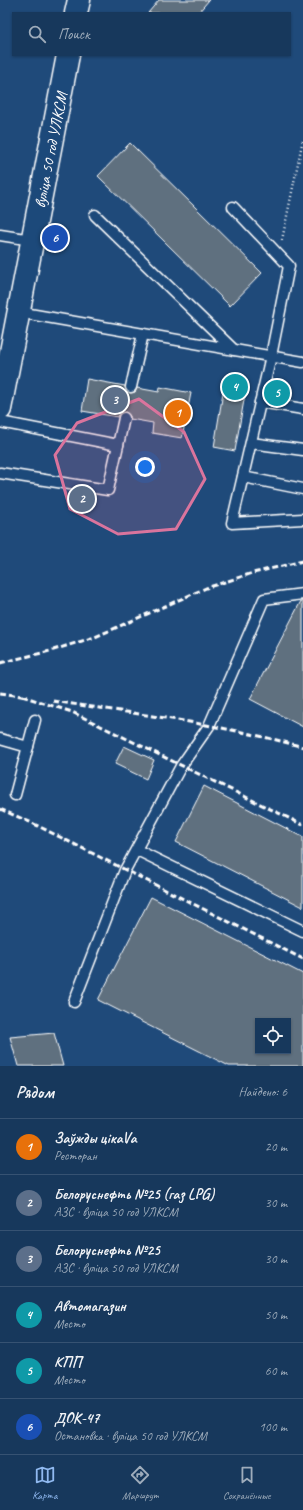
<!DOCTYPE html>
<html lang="ru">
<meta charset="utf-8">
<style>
:root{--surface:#17385c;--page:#203f62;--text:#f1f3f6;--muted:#9eacbb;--line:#365272;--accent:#90b9f0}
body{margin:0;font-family:Caveat,sans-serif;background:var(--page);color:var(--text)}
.controls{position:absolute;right:12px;bottom:12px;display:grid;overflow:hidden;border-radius:0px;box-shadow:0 1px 3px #0004}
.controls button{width:36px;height:36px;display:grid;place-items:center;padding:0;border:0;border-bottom:1px solid var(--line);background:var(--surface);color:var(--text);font:20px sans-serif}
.you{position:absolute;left:145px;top:467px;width:14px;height:14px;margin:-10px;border:3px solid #fff;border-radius:50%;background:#1a73e8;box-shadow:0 0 0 6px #1a73e833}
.badge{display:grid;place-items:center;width:26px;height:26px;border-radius:50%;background:var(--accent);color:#fff;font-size:13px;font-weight:700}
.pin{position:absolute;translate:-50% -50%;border:2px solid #fff;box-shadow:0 1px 4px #0006}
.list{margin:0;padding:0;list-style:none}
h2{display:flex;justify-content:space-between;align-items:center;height:52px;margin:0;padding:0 16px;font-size:17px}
h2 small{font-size:13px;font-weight:400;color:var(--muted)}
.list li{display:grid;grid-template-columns:26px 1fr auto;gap:12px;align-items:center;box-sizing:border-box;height:56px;padding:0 16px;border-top:1px solid var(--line)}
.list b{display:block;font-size:15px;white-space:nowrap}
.list p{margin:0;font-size:13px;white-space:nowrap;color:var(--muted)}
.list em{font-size:13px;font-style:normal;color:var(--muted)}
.icon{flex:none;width:22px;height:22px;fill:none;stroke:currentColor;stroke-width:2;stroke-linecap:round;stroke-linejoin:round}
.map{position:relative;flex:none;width:303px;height:1066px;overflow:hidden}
.search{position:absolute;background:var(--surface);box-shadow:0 1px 3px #0004;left:12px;right:12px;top:12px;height:44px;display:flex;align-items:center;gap:10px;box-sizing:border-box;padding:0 14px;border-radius:0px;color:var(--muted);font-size:15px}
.sheet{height:388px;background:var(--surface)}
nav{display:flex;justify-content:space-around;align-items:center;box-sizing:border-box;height:56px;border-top:1px solid var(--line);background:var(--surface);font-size:11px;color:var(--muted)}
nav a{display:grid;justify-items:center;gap:2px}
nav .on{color:var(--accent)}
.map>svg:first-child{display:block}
.building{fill:#5f707f;stroke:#fff;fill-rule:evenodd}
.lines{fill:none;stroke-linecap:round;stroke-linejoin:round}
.lane-casing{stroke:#fff;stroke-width:13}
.secondary-casing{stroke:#fff;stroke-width:25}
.path{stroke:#fff;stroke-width:2.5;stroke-dasharray:1 3;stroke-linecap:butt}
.lane{stroke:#1f4a7a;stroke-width:10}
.secondary{stroke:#1f4a7a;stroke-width:22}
.rail{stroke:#fff;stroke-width:3;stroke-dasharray:6 3;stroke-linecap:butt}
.marked{fill:#da749d;fill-opacity:0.2;stroke:#da749d;stroke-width:3;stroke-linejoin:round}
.labels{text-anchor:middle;stroke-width:3;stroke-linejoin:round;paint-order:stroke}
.street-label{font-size:16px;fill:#fff;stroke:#1f4a7a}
</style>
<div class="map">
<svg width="303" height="1066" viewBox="0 0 303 1066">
<rect width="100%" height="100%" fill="#1f4a7a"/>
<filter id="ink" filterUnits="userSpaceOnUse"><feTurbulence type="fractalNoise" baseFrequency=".025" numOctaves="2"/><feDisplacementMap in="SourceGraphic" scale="8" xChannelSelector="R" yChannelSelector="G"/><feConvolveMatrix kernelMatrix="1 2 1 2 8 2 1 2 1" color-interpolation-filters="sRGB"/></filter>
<g filter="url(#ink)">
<!-- building -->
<g class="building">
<path d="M159 0H209L198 13H148Z"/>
<path d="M130 143 262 273 230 306 98 176Z"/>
<path d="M87 379 125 386 126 391 130 393 135 392 137 388 159 392 160 387 191 393 182 438 152 433 153 423 130 419V416L126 412 120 413 118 417 82 411Z"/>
<path d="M225 380 247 383 235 451 214 447Z"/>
<path d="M301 601H303V727L250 699Z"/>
<path d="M124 746 154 760 146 779 115 764Z"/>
<path d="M204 786 303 837V907L176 842Z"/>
<path d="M151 897 303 974V1066H229L98 1000ZM258 1021H288V1051H258Z"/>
<path d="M54 1033 63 1066H18L10 1037Z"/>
</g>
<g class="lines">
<!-- lane casing -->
<g class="lane-casing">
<g id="lane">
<path d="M233 207 289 266 271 356 232 523 303 519"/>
<path d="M95 215 234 350"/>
<path d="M0 235 32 240"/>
<path d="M18 312 303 362"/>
<path d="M131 387 143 334"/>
<path d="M260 402 303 409"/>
<path d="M0 422 118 445 124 418"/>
<path d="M251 443 303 450"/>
<path d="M0 473 108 490 118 445"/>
<path d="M243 477 303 489"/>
<path d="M0 739 28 747"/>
<path d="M15 795 35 720"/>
<path d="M137 850 303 931"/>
<path d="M74 1002 125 870 181 766 209 726 264 599 303 594"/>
</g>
</g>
<!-- secondary casing -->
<g class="secondary-casing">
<g id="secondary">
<path d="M76 13 79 0"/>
<path d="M0 409 68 55"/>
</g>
</g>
<!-- path -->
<path class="path" d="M282 240 303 139"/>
<!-- lane -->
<use href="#lane" class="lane"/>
<!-- secondary -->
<use href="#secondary" class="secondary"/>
<!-- rail -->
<g class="rail">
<path d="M0 663 50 651 95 637 206 588 253 573 303 561"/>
<path d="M0 693 28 697"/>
<path d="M22 696 72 712 303 825"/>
<path d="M53 701C137 714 221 724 303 747"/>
<path d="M0 809 32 823 303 959"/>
</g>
</g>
</g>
<!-- marked area -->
<path class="marked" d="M139 399 184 432 205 479 176 529 118 534 70 509 55 455 77 423Z"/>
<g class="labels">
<!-- street labels -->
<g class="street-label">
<text transform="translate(50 150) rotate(-79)" y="6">вуліца 50 год УЛКСМ</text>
</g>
</g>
</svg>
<div class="controls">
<button><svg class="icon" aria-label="locate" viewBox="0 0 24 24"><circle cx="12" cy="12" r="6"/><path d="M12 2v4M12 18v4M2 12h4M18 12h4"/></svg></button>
</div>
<div class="you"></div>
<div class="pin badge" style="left:178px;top:413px;background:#e8710a">1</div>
<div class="pin badge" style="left:82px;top:499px;background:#5c6f8a">2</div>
<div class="pin badge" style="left:115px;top:400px;background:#5c6f8a">3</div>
<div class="pin badge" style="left:235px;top:387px;background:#0f9aa8">4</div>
<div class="pin badge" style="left:277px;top:393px;background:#0f9aa8">5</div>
<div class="pin badge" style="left:55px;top:238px;background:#1a4fb4">6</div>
<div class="search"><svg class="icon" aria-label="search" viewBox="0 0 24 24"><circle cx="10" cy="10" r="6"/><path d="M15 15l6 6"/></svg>Поиск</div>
</div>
<section class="sheet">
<h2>Рядом<small>Найдено: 6</small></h2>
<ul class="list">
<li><span class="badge" style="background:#e8710a">1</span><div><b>Заўжды цікаVа</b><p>Ресторан</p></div><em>20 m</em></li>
<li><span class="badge" style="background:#5c6f8a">2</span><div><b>Белоруснефть №25 (газ LPG)</b><p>АЗС · вуліца 50 год УЛКСМ</p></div><em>30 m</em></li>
<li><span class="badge" style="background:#5c6f8a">3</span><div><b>Белоруснефть №25</b><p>АЗС · вуліца 50 год УЛКСМ</p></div><em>30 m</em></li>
<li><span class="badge" style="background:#0f9aa8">4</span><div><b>Автомагазин</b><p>Место</p></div><em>50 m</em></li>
<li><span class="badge" style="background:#0f9aa8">5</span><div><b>КПП</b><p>Место</p></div><em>60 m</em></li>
<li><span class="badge" style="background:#1a4fb4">6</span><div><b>ДОК-47</b><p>Остановка · вуліца 50 год УЛКСМ</p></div><em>100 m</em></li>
</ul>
</section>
<nav>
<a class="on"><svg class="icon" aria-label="map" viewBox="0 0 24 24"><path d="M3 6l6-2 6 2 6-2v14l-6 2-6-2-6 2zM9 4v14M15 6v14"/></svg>Карта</a>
<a><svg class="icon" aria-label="directions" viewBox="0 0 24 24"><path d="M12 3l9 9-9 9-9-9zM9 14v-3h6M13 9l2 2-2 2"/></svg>Маршрут</a>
<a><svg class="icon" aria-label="saved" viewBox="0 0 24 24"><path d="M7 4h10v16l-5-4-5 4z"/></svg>Сохранённые</a>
</nav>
